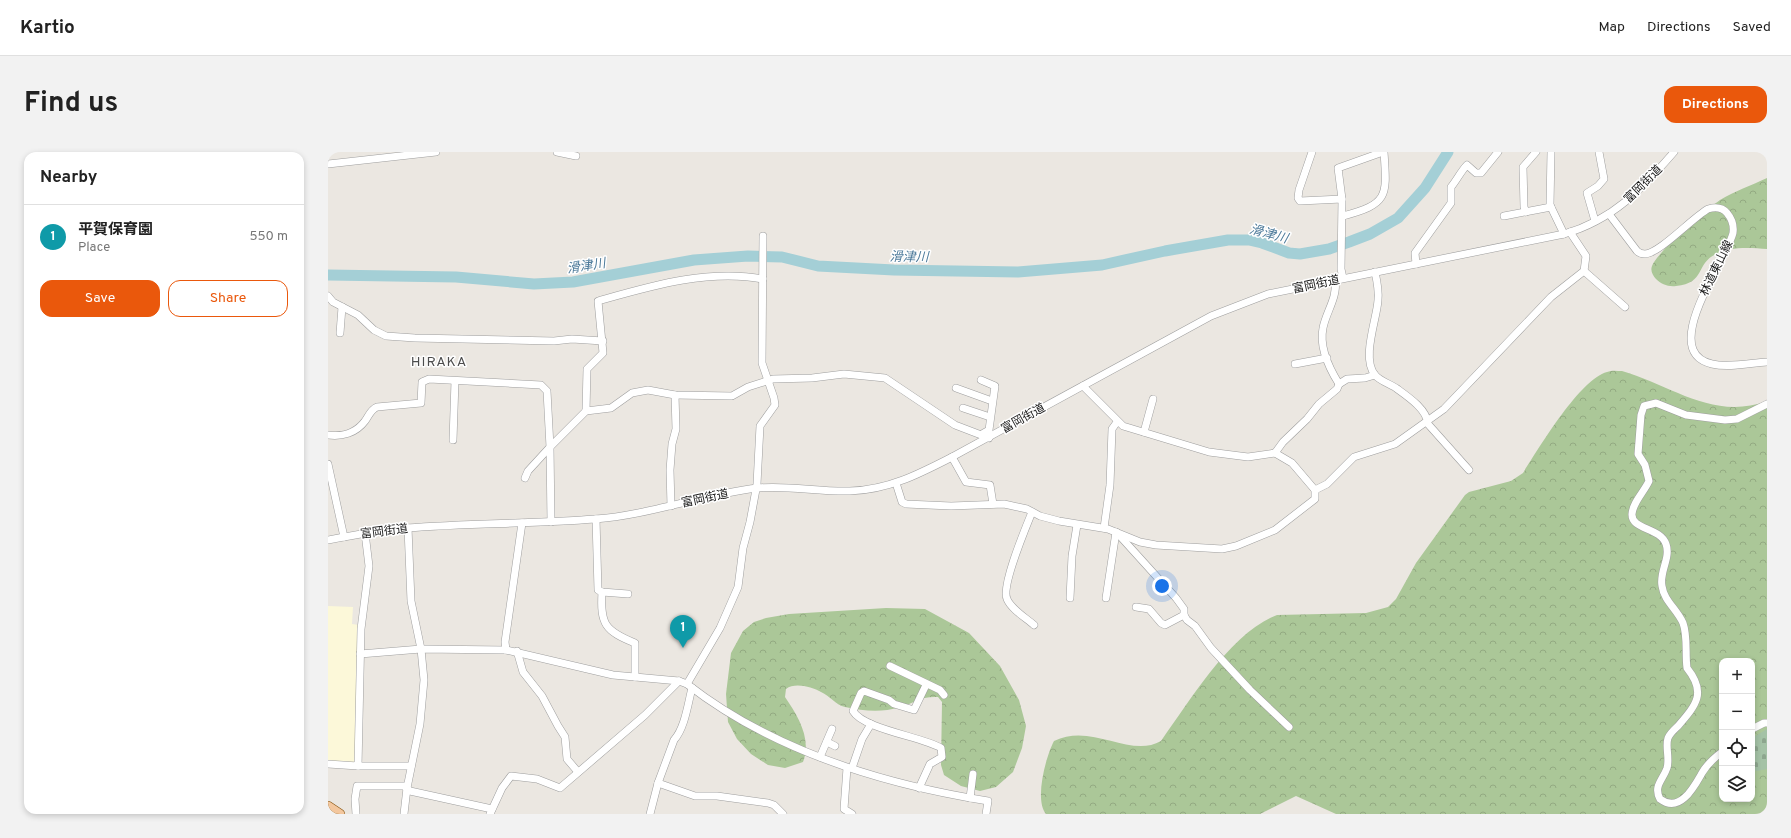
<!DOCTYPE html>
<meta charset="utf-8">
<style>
:root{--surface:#fff;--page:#f2f2f2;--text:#222;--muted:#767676;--line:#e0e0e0;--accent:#ea580c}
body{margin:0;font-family:Overpass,"Noto Sans JP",sans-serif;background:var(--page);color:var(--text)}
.controls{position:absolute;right:12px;bottom:12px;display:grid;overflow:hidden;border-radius:8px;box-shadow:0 2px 6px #0003}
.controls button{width:36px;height:36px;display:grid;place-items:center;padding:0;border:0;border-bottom:1px solid var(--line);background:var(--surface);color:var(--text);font:20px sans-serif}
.you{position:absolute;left:834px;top:434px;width:14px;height:14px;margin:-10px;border:3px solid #fff;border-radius:50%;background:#1a73e8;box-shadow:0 0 0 6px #1a73e833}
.badge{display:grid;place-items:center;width:26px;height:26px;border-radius:50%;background:var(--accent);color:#fff;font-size:13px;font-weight:700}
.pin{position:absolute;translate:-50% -33px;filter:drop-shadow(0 1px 2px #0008)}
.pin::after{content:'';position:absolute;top:21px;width:14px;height:12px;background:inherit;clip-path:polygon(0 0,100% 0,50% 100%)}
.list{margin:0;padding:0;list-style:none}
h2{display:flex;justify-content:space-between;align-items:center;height:52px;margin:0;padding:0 16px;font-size:17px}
h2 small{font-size:13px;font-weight:400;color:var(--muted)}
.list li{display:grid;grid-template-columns:26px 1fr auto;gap:12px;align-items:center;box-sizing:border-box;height:64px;padding:0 16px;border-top:1px solid var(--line)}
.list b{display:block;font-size:15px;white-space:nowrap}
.list p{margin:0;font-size:13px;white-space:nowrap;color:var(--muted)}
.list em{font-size:13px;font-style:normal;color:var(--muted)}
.actions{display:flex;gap:8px;padding:12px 16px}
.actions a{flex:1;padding:9px 0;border:1px solid var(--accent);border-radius:12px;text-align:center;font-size:14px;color:var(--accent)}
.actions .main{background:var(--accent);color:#fff}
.icon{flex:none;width:22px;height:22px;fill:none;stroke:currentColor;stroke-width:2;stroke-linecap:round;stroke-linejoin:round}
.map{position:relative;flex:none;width:1439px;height:662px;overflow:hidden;border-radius:12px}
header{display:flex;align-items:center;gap:24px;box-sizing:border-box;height:56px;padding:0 20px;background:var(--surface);border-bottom:1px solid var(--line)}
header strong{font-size:19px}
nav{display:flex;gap:22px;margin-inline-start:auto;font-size:14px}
.intro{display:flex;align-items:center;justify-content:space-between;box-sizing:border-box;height:96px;padding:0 24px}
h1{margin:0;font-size:28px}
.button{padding:10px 18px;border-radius:12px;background:var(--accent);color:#fff;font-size:14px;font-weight:700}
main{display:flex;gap:24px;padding:0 24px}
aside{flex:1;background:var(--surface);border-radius:12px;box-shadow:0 2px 6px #0003}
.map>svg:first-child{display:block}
.education{fill:#fcf8d9}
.forest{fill:url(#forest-crowns);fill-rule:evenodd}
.cemetery{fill:url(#cemetery-stones)}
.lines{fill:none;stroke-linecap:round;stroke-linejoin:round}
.river{stroke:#a4cfd6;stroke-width:11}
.minor-casing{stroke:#9e9e9e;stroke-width:8}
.major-casing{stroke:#85520c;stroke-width:10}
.minor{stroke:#fff;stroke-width:7}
.major{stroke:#f3c79e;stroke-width:9}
.labels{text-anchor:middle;stroke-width:3;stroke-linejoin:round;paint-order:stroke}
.street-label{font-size:12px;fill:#1a1a1a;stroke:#fff}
.water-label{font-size:13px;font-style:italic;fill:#4d7a9a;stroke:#fff}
.quarter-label{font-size:14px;letter-spacing:1px;fill:#4d4d4d;stroke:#fff}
</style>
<header>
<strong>Kartio</strong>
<nav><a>Map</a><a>Directions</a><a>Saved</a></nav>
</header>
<div class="intro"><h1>Find us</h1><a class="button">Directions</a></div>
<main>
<aside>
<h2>Nearby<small></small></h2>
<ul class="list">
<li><span class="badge" style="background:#0f9aa8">1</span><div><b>平賀保育園</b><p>Place</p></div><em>550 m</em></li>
</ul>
<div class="actions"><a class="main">Save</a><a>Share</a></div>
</aside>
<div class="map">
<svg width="1439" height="662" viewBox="0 0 1439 662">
<defs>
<pattern id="forest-crowns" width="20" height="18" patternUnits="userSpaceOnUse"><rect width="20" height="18" fill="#abc798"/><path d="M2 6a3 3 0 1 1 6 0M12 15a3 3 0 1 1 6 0" fill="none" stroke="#93aa82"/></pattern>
<pattern id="cemetery-stones" width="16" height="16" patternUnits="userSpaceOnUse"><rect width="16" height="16" fill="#a4c2a6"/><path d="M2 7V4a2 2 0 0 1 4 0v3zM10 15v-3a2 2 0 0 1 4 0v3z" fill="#8da68e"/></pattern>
</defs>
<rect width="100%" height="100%" fill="#ebe7e1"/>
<!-- education -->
<path class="education" d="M0 454 25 455 24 472 31 473 29 609 26 611 0 610Z"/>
<!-- forest -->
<g class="forest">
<path d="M1439 26V97C1424 96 1402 94 1388 102 1367 112 1378 131 1348 134 1340 135 1333 132 1328 127 1325 124 1322 119 1324 114 1329 100 1379 57 1392 48 1407 39 1424 33 1439 26Z"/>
<path d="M1294 219C1343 233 1385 269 1439 249V662H1008L968 644 932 662H718C706 648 718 604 726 589 764 570 802 607 833 589 862 549 902 481 949 463L1038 461 1060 455 1068 447 1088 411 1137 343 1141 340 1183 329 1195 321C1211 296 1252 227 1279 220 1284 218 1289 219 1294 219ZM1394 509H1424V647H1394Z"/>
<path d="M558 456 597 457 641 481 672 514 691 548 698 574 694 596 685 620 668 635 652 639 633 634 616 623 613 613 614 550 610 545C592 544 587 551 572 555 553 561 536 559 517 555 508 553 502 544 493 540 484 535 467 530 458 537L457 545C470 564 484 587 475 610L457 616 440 613 423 602 409 587 400 570 398 542 403 501 415 479 426 470 438 466 461 462Z"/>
</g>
<!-- cemetery -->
<path class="cemetery" d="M1439 577V617L1429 619 1424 617V586Z"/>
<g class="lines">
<!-- river -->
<path class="river" d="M0 123 128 125 206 132 245 130 366 108 420 104 454 105 490 114 566 118 690 120 774 113 837 99 900 88H921L934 91 961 101 972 102 1001 97 1021 90 1042 82 1070 66 1097 36 1120 0"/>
<!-- minor casing -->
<g class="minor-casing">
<g id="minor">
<path d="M229 0 248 4"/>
<path d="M984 0 971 38 970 46 972 49 1014 47 1013 117 1015 126"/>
<path d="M1223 0 1222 53 1236 82"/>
<path d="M0 12 108 0"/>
<path d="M1014 47 1010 16 1055 0"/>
<path d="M1198 60 1196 55 1195 15 1208 0"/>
<path d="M1281 62 1309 99C1311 101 1313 102 1317 102 1332 101 1364 66 1380 57 1387 55 1394 55 1399 61 1404 67 1406 74 1405 81 1399 108 1329 199 1384 212 1401 216 1422 211 1439 210"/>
<path d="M1015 64C1061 52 1059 44 1056 0"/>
<path d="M1176 64 1223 55"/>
<path d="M1267 69 1259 41 1270 34 1276 27 1271 0"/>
<path d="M1088 112 1087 101 1123 51V35C1129 28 1133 19 1139 13L1148 21H1153L1170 0"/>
<path d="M1256 119 1297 155"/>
<path d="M1047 120C1049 129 1051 139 1050 148 1049 167 1033 206 1047 223 1052 229 1062 232 1068 236 1079 244 1099 257 1100 272L1141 318"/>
<path d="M1007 128C1010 145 998 160 995 176 991 195 1001 216 1011 232"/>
<path d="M0 144 5 150 30 163 46 178 58 184 87 186 226 189 244 187 275 189"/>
<path d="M12 181 14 155"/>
<path d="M967 212 999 206"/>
<path d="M653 228 667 234 661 278 654 282"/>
<path d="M628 236 664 249"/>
<path d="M635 256 662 265"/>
<path d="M258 259 259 217 275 201 270 149C323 134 379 117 435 127"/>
<path d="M816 280 825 247"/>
<path d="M0 283C14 285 28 281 37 269 41 264 42 258 49 255L93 251 94 230 101 227 213 233 219 239 222 295 200 319 197 326"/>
<path d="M125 288 127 229"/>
<path d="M947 301 955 290 979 267 991 252 1009 237 1011 232 1019 227 1037 226 1047 223"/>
<path d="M624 305 638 330 662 333 665 352"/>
<path d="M0 312 16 385"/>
<path d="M568 331 574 350 578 352 623 354 676 352 699 357 712 364 731 369 780 377 812 390 828 393 894 397 908 394 947 378 987 347V338L964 311 947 301 920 305 881 300 795 274 755 234"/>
<path d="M987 338 999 332 1026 305 1067 292 1116 257 1223 145 1256 119 1258 104 1242 80"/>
<path d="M343 354 342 318 344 292 348 277 347 243"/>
<path d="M704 360C698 375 673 434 679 447 683 457 698 466 706 473"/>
<path d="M268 367 270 438 274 440 300 442"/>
<path d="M223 370 222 295 258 259 283 256 304 241 320 238 347 243 404 244 420 235 445 227 484 226 516 222 557 226 627 273 661 286"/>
<path d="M776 376 782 333 784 277 789 270"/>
<path d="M791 383 848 446 856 457V463L859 468 867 474 883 496 922 538 961 575"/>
<path d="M0 388C26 383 52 378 79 376 141 371 204 372 267 367 322 363 375 342 430 336 460 333 491 340 522 339 560 338 591 322 624 305L883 164 940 142 1236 82C1285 68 1314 37 1346 0"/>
<path d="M274 440C272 472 277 479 307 491V525"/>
<path d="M742 446 744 404 749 373"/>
<path d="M778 446 788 380"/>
<path d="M808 455 821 457 833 471 837 473 856 463"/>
<path d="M178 498 177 490 194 371"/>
<path d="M189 499 195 520 214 544 230 574 237 585 239 607 250 620"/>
<path d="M32 502 93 497 178 498 285 523 351 529 359 532C445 599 554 632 660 649L658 662"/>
<path d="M562 514 612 538 616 543"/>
<path d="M359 532 392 476 410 435 415 396 422 370 429 332 432 274 447 253 446 246 434 211 435 84"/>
<path d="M1424 577 1436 571H1439"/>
<path d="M499 590 507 594"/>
<path d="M1394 600C1386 606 1379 612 1374 621 1366 635 1352 662 1332 647 1325 634 1335 628 1339 616 1342 606 1337 595 1340 586 1342 581 1347 577 1350 574 1368 553 1379 541 1359 516 1357 501 1360 485 1355 471 1349 457 1336 449 1334 434 1331 420 1343 406 1338 392 1332 375 1303 378 1304 362 1305 350 1316 340 1321 329L1317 313 1310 302 1313 263 1316 254 1328 251 1358 263 1397 268 1409 267 1439 252"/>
<path d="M492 605 504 577"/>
<path d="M0 612 30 614 33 477 41 414 37 381"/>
<path d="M30 614H83"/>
<path d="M519 616 516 657 524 662"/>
<path d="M524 616 534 587 543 572"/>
<path d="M330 631 367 644H389L440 651 446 653 455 662"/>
<path d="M591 636 602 612 614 605 613 596C595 585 535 577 525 559L533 541 536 539 561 548 566 552 586 558 598 533"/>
<path d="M642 646 645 622"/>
<path d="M28 662 27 647 29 634H76L82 639 164 657"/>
<path d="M76 662 79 636 92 572 96 528 93 497 83 449 80 376"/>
<path d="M162 662 174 636 183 624 209 627 232 636 317 563 351 529"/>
<path d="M322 662 330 631 346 588C357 576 360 551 364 536"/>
</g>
</g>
<!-- major casing -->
<g class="major-casing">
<path id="major" d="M0 654 12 662"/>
</g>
<!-- minor -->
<use href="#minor" class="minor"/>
<!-- major -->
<use href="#major" class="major"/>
</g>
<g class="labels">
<!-- street labels -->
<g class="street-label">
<text transform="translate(1315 32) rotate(-45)" y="4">富岡街道</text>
<text transform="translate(1388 116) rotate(-64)" y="4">林道東山線</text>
<text transform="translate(988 132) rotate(-12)" y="4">富岡街道</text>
<text transform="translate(695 266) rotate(-29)" y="4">富岡街道</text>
<text transform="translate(377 346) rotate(-12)" y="4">富岡街道</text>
<text transform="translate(56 379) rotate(-7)" y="4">富岡街道</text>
</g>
<!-- water labels -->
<g class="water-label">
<text transform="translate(941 81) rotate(15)" y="5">滑津川</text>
<text transform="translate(581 104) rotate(1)" y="5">滑津川</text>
<text transform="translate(258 113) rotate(-9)" y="5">滑津川</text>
</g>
<!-- quarter labels -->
<g class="quarter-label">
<text x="111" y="214">HIRAKA</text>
</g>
</g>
</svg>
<div class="controls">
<button>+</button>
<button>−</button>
<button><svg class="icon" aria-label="locate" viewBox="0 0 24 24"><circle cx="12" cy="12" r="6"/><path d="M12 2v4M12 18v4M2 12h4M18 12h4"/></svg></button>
<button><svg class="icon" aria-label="layers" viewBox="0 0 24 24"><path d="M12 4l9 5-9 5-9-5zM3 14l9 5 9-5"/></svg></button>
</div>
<div class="you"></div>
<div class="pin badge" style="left:355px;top:496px;background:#0f9aa8">1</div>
</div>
</main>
